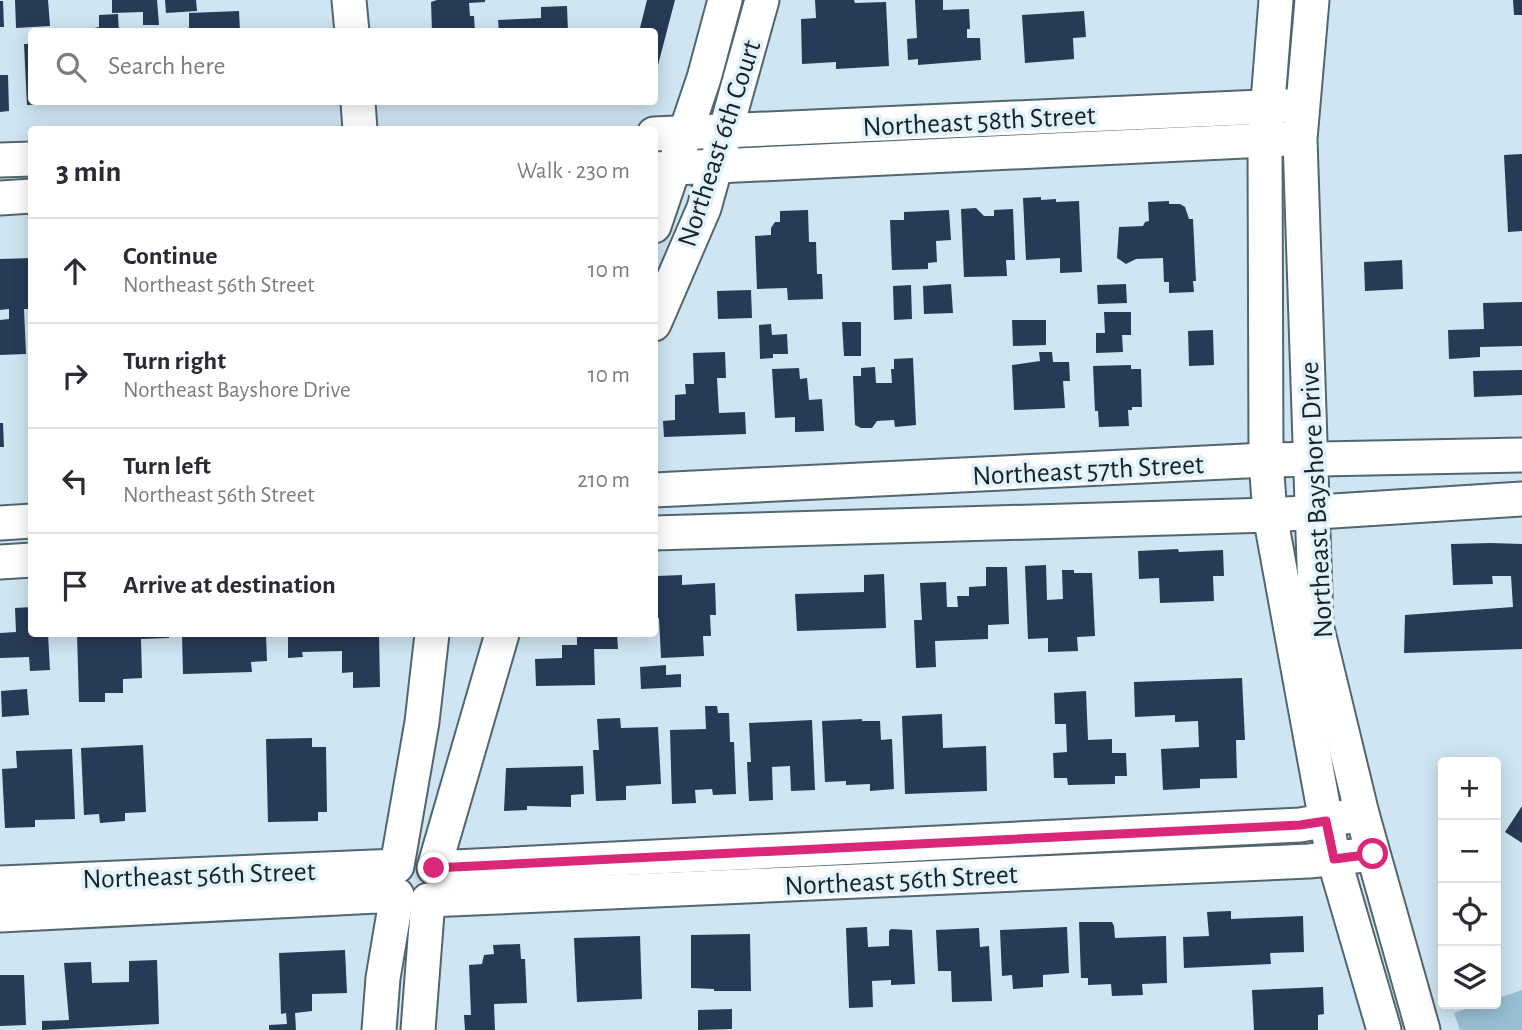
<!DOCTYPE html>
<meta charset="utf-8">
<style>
:root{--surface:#fff;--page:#f7f7f7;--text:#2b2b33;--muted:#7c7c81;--line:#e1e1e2}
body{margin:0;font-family:"Alegreya Sans",sans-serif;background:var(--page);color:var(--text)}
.controls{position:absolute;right:21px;bottom:21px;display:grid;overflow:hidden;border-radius:7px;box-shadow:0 4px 18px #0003}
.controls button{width:63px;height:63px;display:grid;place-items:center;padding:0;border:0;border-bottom:2px solid var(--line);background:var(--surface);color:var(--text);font:35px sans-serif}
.stop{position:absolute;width:21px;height:21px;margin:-16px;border:5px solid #db2777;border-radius:50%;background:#fff}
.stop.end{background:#db2777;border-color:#fff;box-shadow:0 2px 7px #0008}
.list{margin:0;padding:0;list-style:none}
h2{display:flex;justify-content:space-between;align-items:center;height:91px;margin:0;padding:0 28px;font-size:30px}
h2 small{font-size:23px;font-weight:400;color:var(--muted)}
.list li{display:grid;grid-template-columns:46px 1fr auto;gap:21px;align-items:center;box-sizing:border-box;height:105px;padding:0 28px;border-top:2px solid var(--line)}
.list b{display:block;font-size:26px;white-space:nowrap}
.list p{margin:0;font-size:23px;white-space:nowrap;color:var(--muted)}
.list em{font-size:23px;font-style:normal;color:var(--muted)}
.icon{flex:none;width:38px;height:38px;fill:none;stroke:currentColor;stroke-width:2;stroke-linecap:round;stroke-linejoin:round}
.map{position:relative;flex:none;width:1522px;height:1030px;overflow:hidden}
.search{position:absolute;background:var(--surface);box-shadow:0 4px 18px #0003;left:28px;top:28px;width:630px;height:77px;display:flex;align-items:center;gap:18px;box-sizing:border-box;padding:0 24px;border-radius:7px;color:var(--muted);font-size:26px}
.panel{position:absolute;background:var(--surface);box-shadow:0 4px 18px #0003;left:28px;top:126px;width:630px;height:511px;border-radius:7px}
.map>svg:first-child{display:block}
.green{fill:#98bfd4}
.building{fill:#273a56}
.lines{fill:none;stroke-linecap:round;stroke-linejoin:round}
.street-casing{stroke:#526670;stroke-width:37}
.street{stroke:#fff;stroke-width:33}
.route{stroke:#db2777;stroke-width:9}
.labels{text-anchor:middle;stroke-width:7;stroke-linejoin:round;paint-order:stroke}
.street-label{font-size:28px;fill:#192126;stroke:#e0f2fc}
</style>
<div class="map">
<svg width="1522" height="1030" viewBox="0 0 1522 1030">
<rect width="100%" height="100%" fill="#cfe5f2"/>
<!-- green -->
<path class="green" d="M1522 990V1030H1460L1454 1013 1481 1004H1496V999Z"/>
<!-- building -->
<g class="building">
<path d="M15 0H48L50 26 16 28Z"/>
<path d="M112 0H157L159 25H143V12L112 13Z"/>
<path d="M165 0H196L197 11 166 13Z"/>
<path d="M437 0H485V2L469 3 470 16H474L475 32H432L431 2Z"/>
<path d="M647 0H675L658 65H654V32H605V29L640 28Z"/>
<path d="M815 0H854L855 3 886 2 889 66 836 69V62L802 64 801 19 816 18Z"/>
<path d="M915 0H943V10L969 9 970 29H967V38H980L981 60 918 65V59L908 60 907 39 917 38Z"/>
<path d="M1513 0H1522V15H1514Z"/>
<path d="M0 1H3L4 27H0Z"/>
<path d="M567 6 568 32H499L498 20 541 18V7Z"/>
<path d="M239 11 240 32H189V13Z"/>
<path d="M1084 11 1086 37 1073 38 1074 59 1025 63 1022 15Z"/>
<path d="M118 14 119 32H95L94 28 99 27V15Z"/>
<path d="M24 44H32V102H53V104L27 105Z"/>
<path d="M0 75H8L9 111 0 112Z"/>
<path d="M1522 154V231L1508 232 1504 155Z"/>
<path d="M1041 197V200L1056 199V202L1079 201 1082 272 1060 273V258L1026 260 1023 198Z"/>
<path d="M1169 201V204H1180L1185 207 1189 219H1193L1196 281H1193L1194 292 1169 293V282H1164L1163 258 1136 259 1126 264 1117 258 1119 227 1143 226 1145 222 1149 221 1148 202Z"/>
<path d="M976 208 984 216H994V210L1013 209 1015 260H1006L1007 276 964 277 961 209Z"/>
<path d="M808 210 809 242H816L817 274H822L823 299 788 300 787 288 757 289 755 236 771 235V228L775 222H780V211Z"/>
<path d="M949 210 951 240 936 241 937 262 928 263V269L892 270 890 220H904V212Z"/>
<path d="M32 258V309H24L26 354 0 355V320L9 319V309L0 310V259Z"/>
<path d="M1402 260 1403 289 1365 291 1364 262Z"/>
<path d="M951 284 953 313 924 314 923 286Z"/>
<path d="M1126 284 1127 303 1098 304 1097 285Z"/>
<path d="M911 285 912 319 894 320 893 286Z"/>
<path d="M751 290 752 318 718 319 717 291Z"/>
<path d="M1522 302V346L1480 347V357L1449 359 1448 330 1484 329 1483 303Z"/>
<path d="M1104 312H1131V335H1122L1123 352 1096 353V333H1105Z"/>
<path d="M1012 320H1046V345L1013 346Z"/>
<path d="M842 322H861V356H844Z"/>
<path d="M771 324 772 335 787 334 788 354H773V358L760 359 759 325Z"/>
<path d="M1213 330 1214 365 1189 366 1188 331Z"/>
<path d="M725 352 726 378H717L719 413 745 412 746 434 664 437 663 421 675 420V395L686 394 685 384H694L693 353Z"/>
<path d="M1039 352H1052L1053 362H1069L1070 381H1063L1065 408 1014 410 1012 365 1040 361Z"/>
<path d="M913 358 916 425 895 427 894 420 877 421 872 428H861L855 425 853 376H861V368L875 367 876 383H892L891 369H894V359Z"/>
<path d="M1131 365V369H1141L1142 407H1132V410H1128L1129 426 1099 427 1098 411H1095L1093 366Z"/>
<path d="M799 368 800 379 807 378 809 400 822 399 824 431 795 432V417L775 418 772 369Z"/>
<path d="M1522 370V395L1474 397 1473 371Z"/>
<path d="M0 423H3L4 447H0Z"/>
<path d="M1491 543 1522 544V649L1404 653 1405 615 1513 607 1511 576H1492L1493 584 1453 585 1451 544Z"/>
<path d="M1178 549 1179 552 1223 550 1224 576H1213L1214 601 1160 603 1159 578 1139 579 1138 551Z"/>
<path d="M1046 565 1047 600 1063 599 1062 570H1074V573H1092L1095 636 1077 637 1078 651 1048 652V638L1028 639 1025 566Z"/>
<path d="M986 567H1007L1009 624 988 625V639L935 641 936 667 916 668 914 620H922L920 583 946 582 947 607H958L957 596H969V587L986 586Z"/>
<path d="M884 574 886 628 797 631 795 594 864 592V575Z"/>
<path d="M682 575V585L715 583 716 615H710L711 636H703L704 656 661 658 659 618H654V595L658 594 657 576Z"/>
<path d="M32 607V634H48L50 670 30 671 29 657 0 658V633L16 632 15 608Z"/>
<path d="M77 634H169V638L141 639 142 678 123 679V693H105V702H79Z"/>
<path d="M182 634H266L267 661 251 662 252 672 183 674Z"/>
<path d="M288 634H379L380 687 353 688V672L342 673V651L302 652 303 657 288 658Z"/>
<path d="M577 634H617L618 649H594L595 685 536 686 535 659 562 658V645H577Z"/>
<path d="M666 665V675L681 674V687L641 689 640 667Z"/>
<path d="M1242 678 1245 740H1236L1237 778 1200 779V788L1163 790 1161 749 1199 747 1198 721 1175 722V715L1135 717 1134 682Z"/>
<path d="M27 689 29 715 2 717 1 691Z"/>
<path d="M1086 691 1088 740 1112 739V753H1126L1127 776H1115V784L1068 785 1067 778H1054L1053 753 1067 752 1066 724H1055L1054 693Z"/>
<path d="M705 706H717L718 713H729L730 742H734L736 794 713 795 712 789 695 790 696 803 672 804 670 730 706 729Z"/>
<path d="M942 714 943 748 986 746 987 791 905 794 902 716Z"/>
<path d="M620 718 621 728 658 727 661 784 626 786V800L596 801 593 750H599L597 719Z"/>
<path d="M862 719V721H880L881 740 892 739 894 789 870 791V784L846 785V781L825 782 822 721Z"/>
<path d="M812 720 815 790 791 791 790 766 772 767 773 800 749 801 747 762H751L749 723Z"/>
<path d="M312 738V747H326L327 812H318V821L268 822 266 739Z"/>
<path d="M143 745 146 812 125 813V821L100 823 99 814 84 815 81 748Z"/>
<path d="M72 749 75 819 35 820V827L5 828 2 769 17 768 16 751Z"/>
<path d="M583 766 584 794 571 795V807L527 806V810L504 811 506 768Z"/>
<path d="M1522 806V843L1505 832Z"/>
<path d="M1231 911V919L1303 916 1304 952 1270 953 1271 964 1184 968 1183 937 1209 936 1207 912Z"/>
<path d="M1079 922H1112L1114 926 1115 938 1166 936 1167 983 1142 984 1143 995 1112 996 1111 984 1088 985V978H1081Z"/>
<path d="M867 927 868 947 889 946V931L891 929 912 930 915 984 891 985V980L872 981 873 1007 849 1008 846 928Z"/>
<path d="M1067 927 1069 973 1043 975V987L1013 989 1012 975 1002 976 1000 930Z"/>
<path d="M979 928 980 947 989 946 992 1001 952 1002 951 971H938L936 930Z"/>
<path d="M750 934 751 991H714V989L691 988V935Z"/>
<path d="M640 936 642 999 577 1002 574 938Z"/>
<path d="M520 944 521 959H525L527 1003 494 1004 495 1030H465L464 1015H471L469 965 482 964 484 955 494 954 493 945Z"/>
<path d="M345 950 347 993 312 994V1011L295 1013 296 1030H269V1025L287 1024 286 1013 281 1014 279 953Z"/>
<path d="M157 960 159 1024 42 1030V1021L69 1020 64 963 91 962 92 983 129 982V961Z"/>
<path d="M0 975H24L26 1025 0 1026Z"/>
<path d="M1323 987 1324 1014 1318 1015V1030H1254L1252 990Z"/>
<path d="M732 1009V1029L698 1030V1010Z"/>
</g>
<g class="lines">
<!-- street casing -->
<g class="street-casing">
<g id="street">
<path d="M349 0 352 32"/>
<path d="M1276 0 1265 140 1266 460 1270 515 1326 821 1334 859 1384 1030"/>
<path d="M1312 0 1300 139 1316 624 1362 814 1423 1030"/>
<path d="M358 102 360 130"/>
<path d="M654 134 1286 106"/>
<path d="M0 160 32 159"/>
<path d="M654 169 1288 139"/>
<path d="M0 198 32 196"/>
<path d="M654 226 704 78 725 0"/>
<path d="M654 324 704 208 762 0"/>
<path d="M654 490 1266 460 1522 455"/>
<path d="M0 523 32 521"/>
<path d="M654 533 1270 515 1522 499"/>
<path d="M0 562 32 560"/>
<path d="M502 634 434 868 1300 825 1362 814"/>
<path d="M0 883 397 866 422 722 432 634"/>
<path d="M0 915 397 895 383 978 379 1030"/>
<path d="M418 1030 428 900 1309 861 1373 854"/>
</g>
</g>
<!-- street -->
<use href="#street" class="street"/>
</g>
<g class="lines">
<!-- route -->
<path class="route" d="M434 868 1300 825 1326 821 1334 859 1373 854"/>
</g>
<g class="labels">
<!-- street labels -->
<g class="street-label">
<text transform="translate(979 120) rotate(-3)" y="10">Northeast 58th Street</text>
<text transform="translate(718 143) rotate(-72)" y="10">Northeast 6th Court</text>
<text transform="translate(1088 469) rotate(-3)" y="10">Northeast 57th Street</text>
<text transform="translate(1315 500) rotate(-93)" y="10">Northeast Bayshore Drive</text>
<text transform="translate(199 874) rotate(-2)" y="10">Northeast 56th Street</text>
<text transform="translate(901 879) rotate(-3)" y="10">Northeast 56th Street</text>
</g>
</g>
</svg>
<div class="controls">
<button>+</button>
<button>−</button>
<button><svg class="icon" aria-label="locate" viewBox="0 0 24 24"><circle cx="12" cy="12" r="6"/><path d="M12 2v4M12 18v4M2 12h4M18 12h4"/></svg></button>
<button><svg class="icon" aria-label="layers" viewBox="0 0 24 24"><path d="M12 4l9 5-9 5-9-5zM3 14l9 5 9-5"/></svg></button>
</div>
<div class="stop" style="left:1373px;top:854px"></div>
<div class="stop end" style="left:434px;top:868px"></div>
<div class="search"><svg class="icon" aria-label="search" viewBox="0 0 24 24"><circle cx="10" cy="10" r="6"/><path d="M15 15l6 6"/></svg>Search here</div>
<section class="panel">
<h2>3 min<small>Walk · 230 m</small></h2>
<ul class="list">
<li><svg class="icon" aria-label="ahead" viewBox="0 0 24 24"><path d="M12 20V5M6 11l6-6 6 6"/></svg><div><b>Continue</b><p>Northeast 56th Street</p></div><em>10 m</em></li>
<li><svg class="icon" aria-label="right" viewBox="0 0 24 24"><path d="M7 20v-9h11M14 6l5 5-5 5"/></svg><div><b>Turn right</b><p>Northeast Bayshore Drive</p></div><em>10 m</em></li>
<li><svg class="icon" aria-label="left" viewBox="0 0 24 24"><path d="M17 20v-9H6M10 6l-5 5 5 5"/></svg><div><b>Turn left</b><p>Northeast 56th Street</p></div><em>210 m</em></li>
<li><svg class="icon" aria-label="arrive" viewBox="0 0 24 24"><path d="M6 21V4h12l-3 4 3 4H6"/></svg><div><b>Arrive at destination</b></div></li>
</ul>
</section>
</div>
